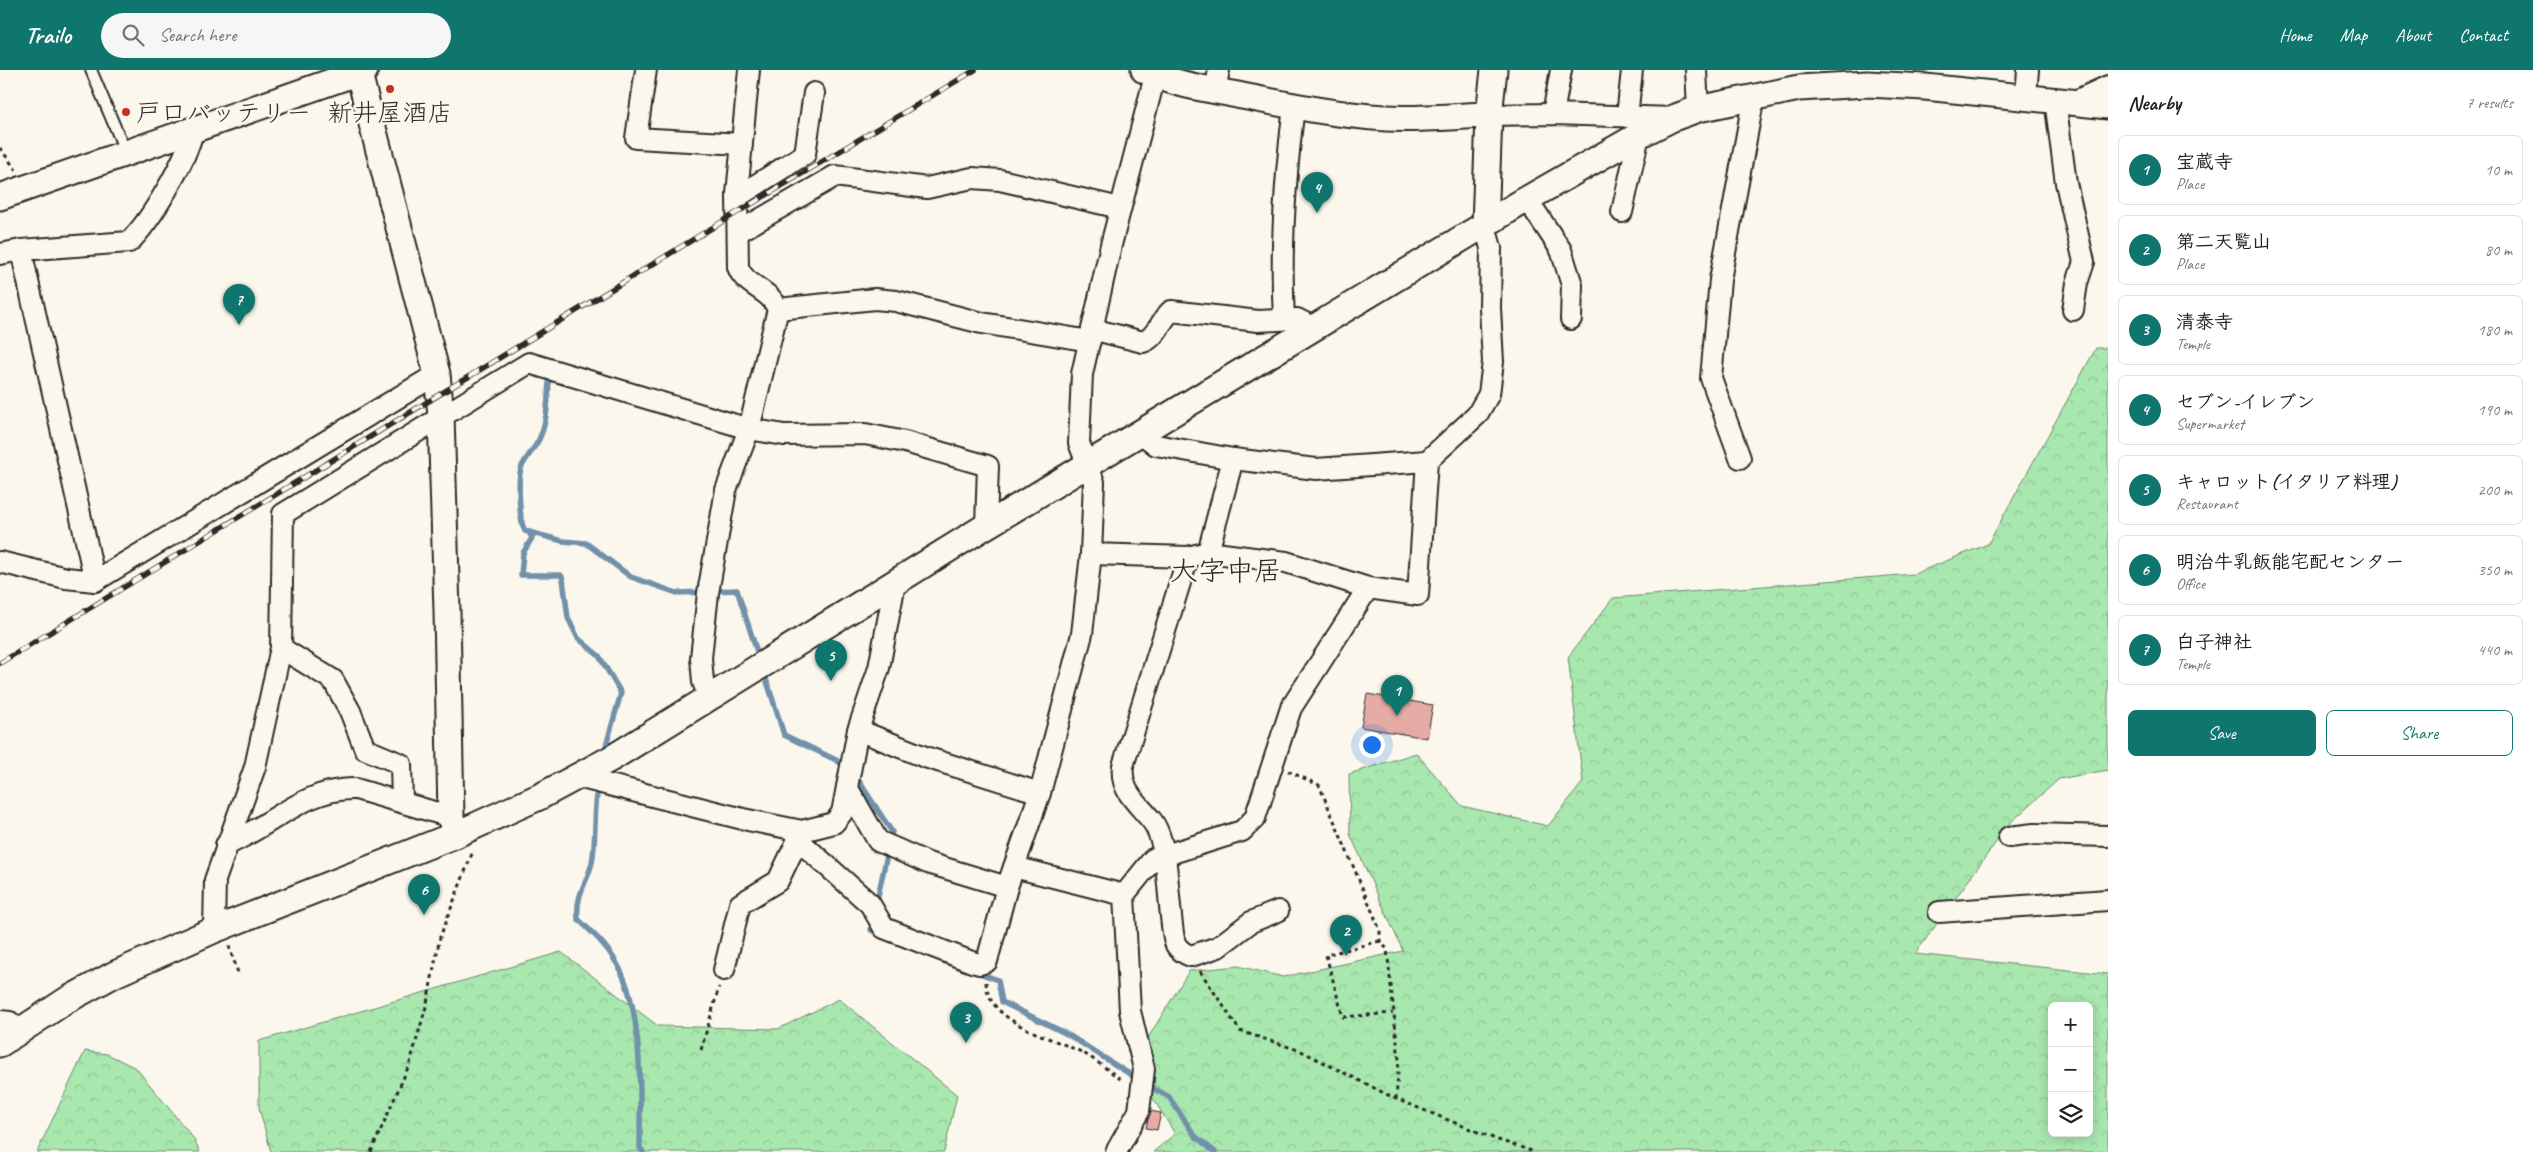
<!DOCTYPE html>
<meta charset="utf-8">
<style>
:root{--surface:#fff;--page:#f6f6f6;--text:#222;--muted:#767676;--line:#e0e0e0;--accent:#0f766e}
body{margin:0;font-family:Caveat,"Klee One",sans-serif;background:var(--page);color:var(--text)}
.controls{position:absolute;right:15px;bottom:15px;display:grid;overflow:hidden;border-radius:8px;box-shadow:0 2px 12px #0003}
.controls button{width:45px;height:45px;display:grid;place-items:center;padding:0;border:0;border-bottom:1px solid var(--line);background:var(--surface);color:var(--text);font:25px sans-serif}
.you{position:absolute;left:1371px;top:674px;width:18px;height:18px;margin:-12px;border:4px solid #fff;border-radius:50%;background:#1a73e8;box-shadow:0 0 0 8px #1a73e833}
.badge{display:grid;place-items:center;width:32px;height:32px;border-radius:50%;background:var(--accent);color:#fff;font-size:16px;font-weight:700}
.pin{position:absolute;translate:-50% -41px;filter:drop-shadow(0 1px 2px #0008)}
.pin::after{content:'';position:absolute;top:26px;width:18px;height:15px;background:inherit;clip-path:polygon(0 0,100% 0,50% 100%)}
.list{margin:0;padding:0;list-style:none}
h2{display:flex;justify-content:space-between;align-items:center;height:65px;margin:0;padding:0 20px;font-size:21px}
h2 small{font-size:16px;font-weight:400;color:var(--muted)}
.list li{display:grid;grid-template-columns:32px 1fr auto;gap:15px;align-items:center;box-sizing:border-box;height:70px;margin:0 10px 10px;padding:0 10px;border:1px solid var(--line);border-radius:8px}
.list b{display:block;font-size:19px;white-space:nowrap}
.list p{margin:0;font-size:16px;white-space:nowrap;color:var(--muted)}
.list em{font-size:16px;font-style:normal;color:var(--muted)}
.actions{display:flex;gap:10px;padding:15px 20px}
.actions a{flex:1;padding:11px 0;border:1px solid var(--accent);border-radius:8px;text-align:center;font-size:18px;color:var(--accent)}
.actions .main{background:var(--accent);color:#fff}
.icon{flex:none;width:28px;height:28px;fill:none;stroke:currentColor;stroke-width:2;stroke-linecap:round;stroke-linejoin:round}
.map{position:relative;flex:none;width:2108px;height:1082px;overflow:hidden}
header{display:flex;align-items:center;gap:30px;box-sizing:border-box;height:70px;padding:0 25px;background:var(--accent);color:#fff}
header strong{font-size:24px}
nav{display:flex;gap:28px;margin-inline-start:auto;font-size:18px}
.search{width:350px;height:45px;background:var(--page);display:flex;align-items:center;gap:12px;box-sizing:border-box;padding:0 18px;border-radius:28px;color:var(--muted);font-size:19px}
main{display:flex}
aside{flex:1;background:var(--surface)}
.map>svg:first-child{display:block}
.forest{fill:url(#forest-crowns);stroke:#6a896c;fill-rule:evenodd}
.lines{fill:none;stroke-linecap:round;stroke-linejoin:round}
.stream{stroke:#7191aa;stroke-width:5.5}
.building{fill:#e6aba4;stroke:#2b2b2b}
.service-casing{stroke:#2b2b2b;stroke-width:14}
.minor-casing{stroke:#2b2b2b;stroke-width:24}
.tertiary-casing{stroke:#2b2b2b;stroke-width:29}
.path{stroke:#2b2b2b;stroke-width:3;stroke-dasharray:4 4;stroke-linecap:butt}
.service{stroke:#fbf7ec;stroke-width:10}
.minor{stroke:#fbf7ec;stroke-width:20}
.tertiary{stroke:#fbf7ec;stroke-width:25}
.rail-casing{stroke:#2b2b2b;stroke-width:5.5}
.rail{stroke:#fbf7ec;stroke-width:4;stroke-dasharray:11;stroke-linecap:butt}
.poi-dot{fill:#c8321e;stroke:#fbf7ec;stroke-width:2}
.labels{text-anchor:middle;stroke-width:5;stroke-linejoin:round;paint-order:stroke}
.poi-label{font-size:25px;fill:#2b2b2b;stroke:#fbf7ec;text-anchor:start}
.quarter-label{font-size:28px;fill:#2b2b2b;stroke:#fbf7ec}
</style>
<header>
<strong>Trailo</strong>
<div class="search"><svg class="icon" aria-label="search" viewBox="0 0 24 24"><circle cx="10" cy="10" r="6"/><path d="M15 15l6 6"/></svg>Search here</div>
<nav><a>Home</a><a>Map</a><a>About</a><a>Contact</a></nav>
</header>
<main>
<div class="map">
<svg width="2108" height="1082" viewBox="0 0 2108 1082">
<defs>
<pattern id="forest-crowns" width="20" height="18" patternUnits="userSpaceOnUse" patternTransform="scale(1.25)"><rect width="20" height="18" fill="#a8e7ae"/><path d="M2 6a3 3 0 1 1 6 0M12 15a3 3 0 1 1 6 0" fill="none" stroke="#91c696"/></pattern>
</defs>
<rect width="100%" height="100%" fill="#fbf7ec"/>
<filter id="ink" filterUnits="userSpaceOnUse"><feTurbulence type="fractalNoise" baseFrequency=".02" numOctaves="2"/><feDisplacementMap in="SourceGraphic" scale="10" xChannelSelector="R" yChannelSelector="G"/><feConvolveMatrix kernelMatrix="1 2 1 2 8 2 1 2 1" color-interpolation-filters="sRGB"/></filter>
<g filter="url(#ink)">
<!-- forest -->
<g class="forest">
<path d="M2096 278H2108V700L2059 709 2010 753 1915 884 2108 904V1082H1153L1175 1064 1132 994 1189 901 1238 896 1283 907 1403 881 1350 764 1349 704 1416 683 1462 736 1548 756 1583 712 1568 587 1613 528 1914 504 1988 474ZM2052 936H2089V1063H2052Z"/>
<path d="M561 882 658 956 778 959 839 929 957 1025 944 1082H271L259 1038V971Z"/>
<path d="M85 981 107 984 136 998 194 1069 200 1082H37Z"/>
</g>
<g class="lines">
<!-- stream -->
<g class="stream">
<path d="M549 312C548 324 548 338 545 351 541 373 532 378 522 396 517 405 519 451 525 461L563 471 586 473 631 507 677 523 704 522"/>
<path d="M529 462 532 468 523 483 521 505H561L563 509 568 548 578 568 599 586 621 623 604 683"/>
<path d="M713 521 737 520 759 588"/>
<path d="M764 602 784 665 836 690 846 697"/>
<path d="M855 705 892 762 876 835"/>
<path d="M598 717C594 740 596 763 593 786 591 810 575 820 578 849 593 863 606 875 616 892 644 937 640 1026 640 1078L643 1082"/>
<path d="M873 849 871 860 880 864"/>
<path d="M974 901 998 910 1002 932 1067 964 1139 1010"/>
<path d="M1147 1015 1169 1027 1195 1066 1215 1082"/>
</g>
</g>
<!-- building -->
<g class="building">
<path d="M1367 624 1433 635 1427 668 1361 657Z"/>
<path d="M1150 1041 1161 1043 1157 1060 1146 1058Z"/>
</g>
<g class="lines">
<!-- service casing -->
<g class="service-casing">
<path id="service" d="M91 0 126 83"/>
</g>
<!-- minor casing -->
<g class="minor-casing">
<g id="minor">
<path d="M646 0 636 68 742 74"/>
<path d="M1696 0 1698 39"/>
<path d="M1215 21 1219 0"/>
<path d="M2026 26 2028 0"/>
<path d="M2055 30 2066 113 2084 192 2077 213 2073 240"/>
<path d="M2073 32 2108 16"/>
<path d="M1553 44 1561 0"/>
<path d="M1489 45 1553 44 1673 48"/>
<path d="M1627 47 1632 0"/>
<path d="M737 127 805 84 814 23"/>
<path d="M1527 129 1561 180 1572 215 1571 249"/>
<path d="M1622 142 1639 65"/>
<path d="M738 162 835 106 927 118 972 108 1000 110 1120 138"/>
<path d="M21 180 95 511"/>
<path d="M0 184 21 180 129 172C151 151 186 91 193 61"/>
<path d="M778 239 875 229 896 231 982 253 1090 271"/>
<path d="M1284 249C1280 178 1285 108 1294 37"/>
<path d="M1092 259 1143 272C1156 268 1161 250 1171 241L1258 251 1297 249 1315 258"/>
<path d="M1142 364 1156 375 1233 389 1316 399 1427 391"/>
<path d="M1740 388 1711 308 1720 210 1754 26"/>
<path d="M1208 482 1233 389"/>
<path d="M1091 484 1188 487 1208 482 1286 492 1368 518 1418 525 1427 391 1477 345 1489 324 1493 292 1490 238 1491 178 1485 156"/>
<path d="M1188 487 1123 696C1120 722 1138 733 1152 751 1159 760 1163 777 1165 788 1168 804 1171 866 1176 875 1180 881 1185 884 1191 886L1218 877 1251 852 1278 841"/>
<path d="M0 492 66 508 95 511 437 304"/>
<path d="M281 578 333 610 350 641 365 679 401 694 402 731"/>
<path d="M710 629 703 612 701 588 708 523 726 420 749 359 778 239C769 218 745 217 738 197L737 124 749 0"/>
<path d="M858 660 925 687 1040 723"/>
<path d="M578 707 743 749 802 761"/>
<path d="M847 717 878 771 928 793 1007 817"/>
<path d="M2009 767 2034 764 2108 766"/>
<path d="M798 770 870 834 884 858 972 892 980 894 987 891 1007 817 1040 723 1082 564 1091 484 1094 412 1079 373 1082 304 1111 175 1155 6"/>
<path d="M226 775C270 757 306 717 356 719L451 747"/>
<path d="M1014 797 1124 825 1130 941 1144 999 1139 1041 1116 1082"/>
<path d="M1124 825 1153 789 1242 761 1255 748 1291 638 1368 518"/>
<path d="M1939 842 2108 830"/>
<path d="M214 860 215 810 255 697 281 578 283 444 529 293 749 359 784 365 865 364 905 372 988 396 986 456"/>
<path d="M724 900 740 834 778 811 802 761 834 753 842 743 858 660 879 598 895 513"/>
<path d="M0 951 10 952 19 961"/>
</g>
</g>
<!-- tertiary casing -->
<g class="tertiary-casing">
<g id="tertiary">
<path d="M358 0 437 304 441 345 447 541 451 747 455 765"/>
<path d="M1144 0C1171 14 1203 18 1232 24 1283 34 1334 45 1386 48 1420 50 1455 46 1489 45"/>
<path d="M0 127 365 0"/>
<path d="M1485 156 1489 45 1494 0"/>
<path d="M0 974 67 930 115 904 214 860 455 765 541 726 612 688 986 456 1527 129 1639 65 1673 48 1698 39 1799 18 1867 14 1925 17 2108 36"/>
</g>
</g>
<!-- path -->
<g class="path">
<path d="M0 78 16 100"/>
<path d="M1288 701 1319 715 1380 860V871L1387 879 1399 990 1396 1029"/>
<path d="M1380 871 1326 885 1343 947 1393 943"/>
<path d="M229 876 238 903"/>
<path d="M1200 901 1240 961 1301 981 1396 1029 1498 1070 1535 1082"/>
<path d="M986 912C988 955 1054 967 1085 984 1098 992 1111 1002 1123 1011"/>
<path d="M701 980 719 917"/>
<path d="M371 1082 410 993 427 933 440 867 473 781"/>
</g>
<!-- service -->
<use href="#service" class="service"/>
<!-- minor -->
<use href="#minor" class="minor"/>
<!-- tertiary -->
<use href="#tertiary" class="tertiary"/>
<!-- rail casing -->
<g class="rail-casing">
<path id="rail" d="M0 593 738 142 975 0"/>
</g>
<!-- rail -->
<use href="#rail" class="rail"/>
</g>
</g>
<!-- markers -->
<g class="poi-dot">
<circle cx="390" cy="19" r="5"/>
<circle cx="126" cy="42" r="5"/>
</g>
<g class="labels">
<!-- poi labels -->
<g class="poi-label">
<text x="136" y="51">戸口バッテリー</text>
<text x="390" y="51" text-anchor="middle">新井屋酒店</text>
</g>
<!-- quarter labels -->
<g class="quarter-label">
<text x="1226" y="510">大字中居</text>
</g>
</g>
</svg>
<div class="controls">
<button>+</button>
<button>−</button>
<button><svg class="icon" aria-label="layers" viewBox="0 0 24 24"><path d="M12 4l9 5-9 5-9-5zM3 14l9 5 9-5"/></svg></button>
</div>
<div class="you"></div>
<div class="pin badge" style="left:1397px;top:646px">1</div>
<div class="pin badge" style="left:1346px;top:886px">2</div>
<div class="pin badge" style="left:966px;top:973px">3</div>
<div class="pin badge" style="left:1317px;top:143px">4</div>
<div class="pin badge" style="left:831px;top:611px">5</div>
<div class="pin badge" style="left:424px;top:845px">6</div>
<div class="pin badge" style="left:239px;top:255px">7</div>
</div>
<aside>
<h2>Nearby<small>7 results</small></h2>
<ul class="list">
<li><span class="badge">1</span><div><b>宝蔵寺</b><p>Place</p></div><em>10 m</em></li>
<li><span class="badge">2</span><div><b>第二天覧山</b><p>Place</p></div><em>80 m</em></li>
<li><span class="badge">3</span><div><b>清泰寺</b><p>Temple</p></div><em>180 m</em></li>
<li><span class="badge">4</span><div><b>セブン-イレブン</b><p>Supermarket</p></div><em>190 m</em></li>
<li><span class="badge">5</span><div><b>キャロット(イタリア料理)</b><p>Restaurant</p></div><em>200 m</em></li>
<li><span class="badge">6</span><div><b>明治牛乳飯能宅配センター</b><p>Office</p></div><em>350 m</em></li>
<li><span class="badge">7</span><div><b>白子神社</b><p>Temple</p></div><em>440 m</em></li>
</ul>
<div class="actions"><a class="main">Save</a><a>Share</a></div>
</aside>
</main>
